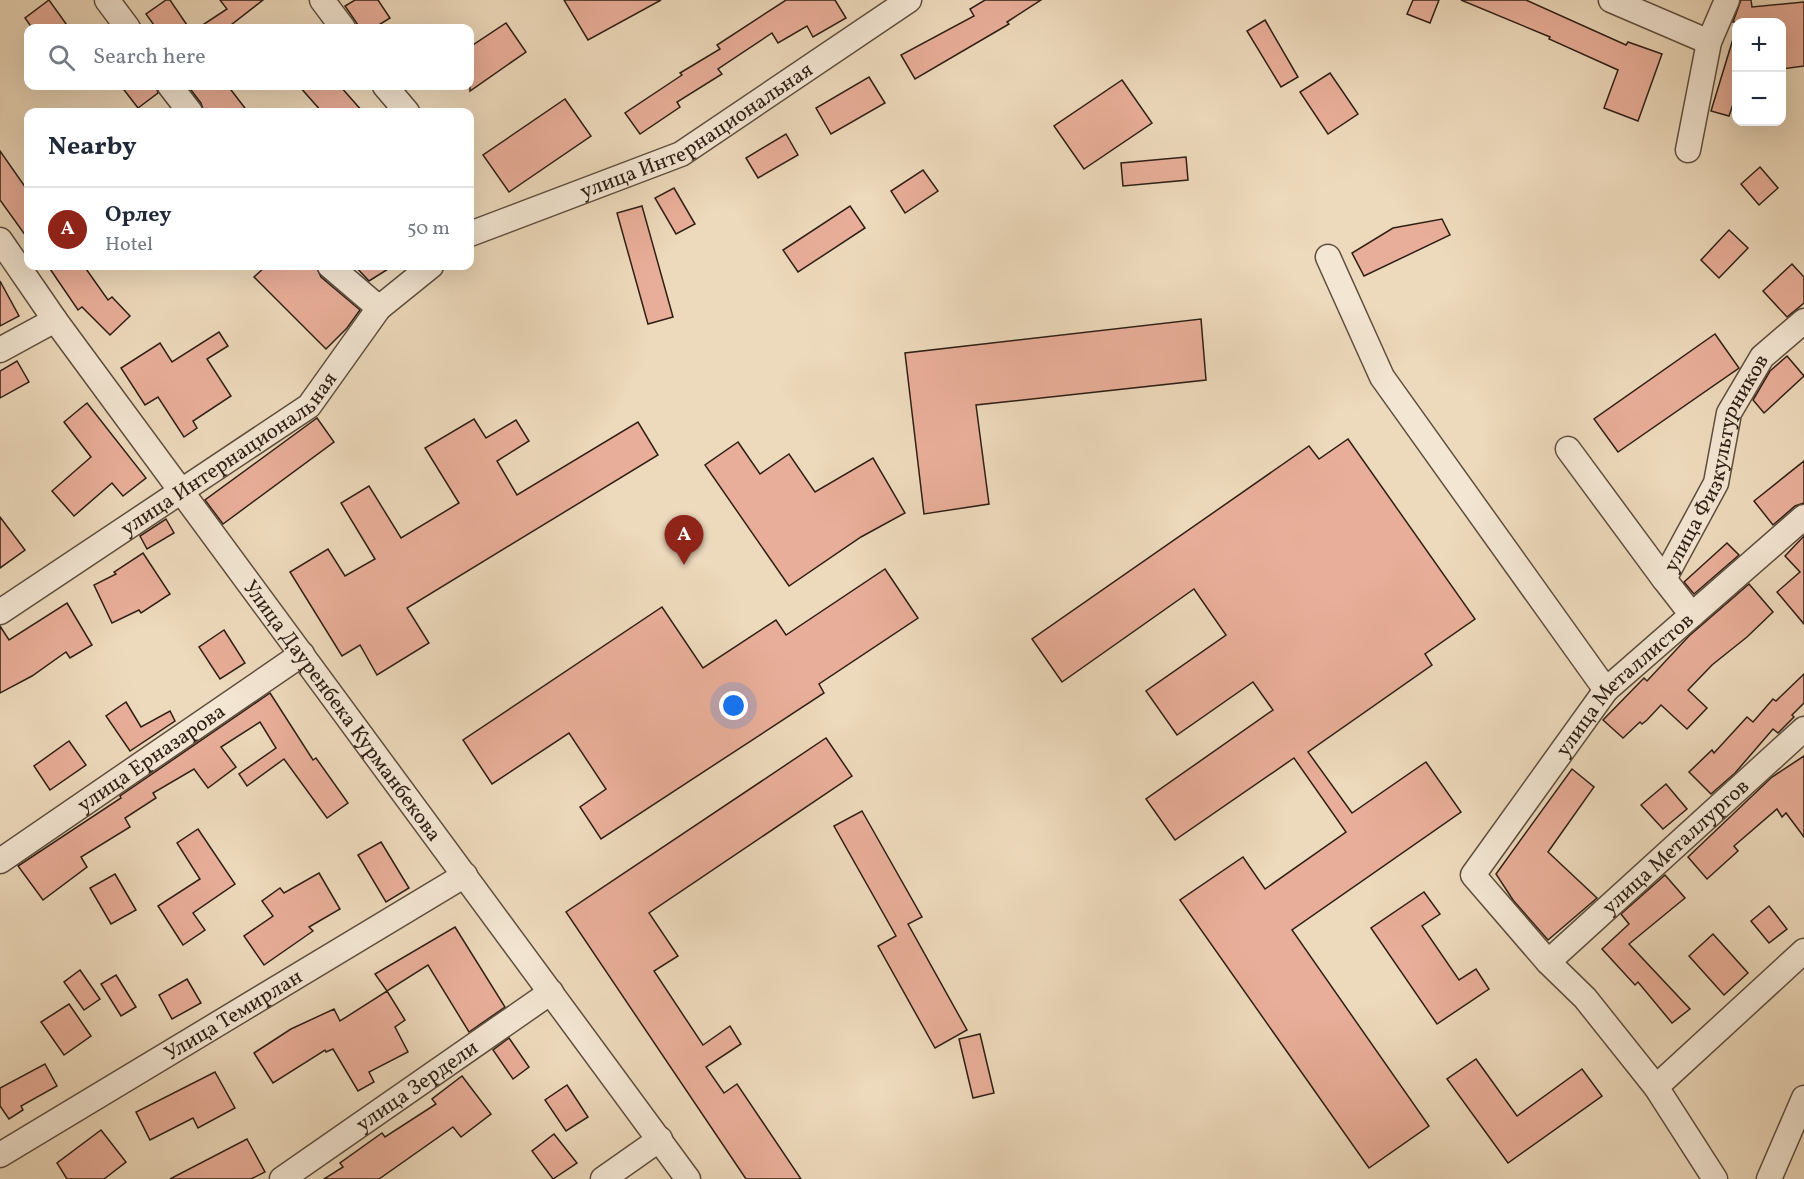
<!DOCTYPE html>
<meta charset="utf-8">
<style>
:root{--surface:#fff;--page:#f6f6f7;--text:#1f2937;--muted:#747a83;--line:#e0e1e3;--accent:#8f2418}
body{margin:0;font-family:Vollkorn,serif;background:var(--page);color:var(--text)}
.controls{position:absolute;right:18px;top:18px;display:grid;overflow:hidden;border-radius:12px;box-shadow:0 6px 24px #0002}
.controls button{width:54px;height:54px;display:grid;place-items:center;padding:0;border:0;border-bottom:2px solid var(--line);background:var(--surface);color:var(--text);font:30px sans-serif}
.you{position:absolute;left:734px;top:706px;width:21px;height:21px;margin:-15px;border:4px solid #fff;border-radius:50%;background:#1a73e8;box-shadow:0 0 0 9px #1a73e833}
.badge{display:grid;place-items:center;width:39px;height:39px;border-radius:50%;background:var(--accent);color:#fff;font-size:20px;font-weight:700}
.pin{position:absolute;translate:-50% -50px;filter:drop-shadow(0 2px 3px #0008)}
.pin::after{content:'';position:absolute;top:32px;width:21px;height:18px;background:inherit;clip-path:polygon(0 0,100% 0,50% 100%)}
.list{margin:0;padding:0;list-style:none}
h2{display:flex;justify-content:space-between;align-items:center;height:78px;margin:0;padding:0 24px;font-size:26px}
h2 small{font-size:20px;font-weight:400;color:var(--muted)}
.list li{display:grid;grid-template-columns:39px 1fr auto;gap:18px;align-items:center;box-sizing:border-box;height:84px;padding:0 24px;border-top:2px solid var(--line)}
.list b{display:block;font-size:22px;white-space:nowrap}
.list p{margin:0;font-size:20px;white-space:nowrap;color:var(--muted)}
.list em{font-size:20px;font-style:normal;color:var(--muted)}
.icon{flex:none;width:33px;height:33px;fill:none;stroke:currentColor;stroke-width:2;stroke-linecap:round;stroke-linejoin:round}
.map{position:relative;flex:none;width:1804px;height:1179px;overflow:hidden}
.search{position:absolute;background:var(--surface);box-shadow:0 6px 24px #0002;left:24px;top:24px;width:450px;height:66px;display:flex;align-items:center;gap:15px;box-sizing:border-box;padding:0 21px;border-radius:12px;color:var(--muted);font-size:22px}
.panel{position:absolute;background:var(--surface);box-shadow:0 6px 24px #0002;left:24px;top:108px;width:450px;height:162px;border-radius:12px}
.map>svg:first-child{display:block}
.building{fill:#e9ae99;stroke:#2e1f15;stroke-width:1.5}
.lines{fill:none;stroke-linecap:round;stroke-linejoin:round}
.minor-casing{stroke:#5e4e3e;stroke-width:27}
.minor{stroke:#f3e6d3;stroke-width:24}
.labels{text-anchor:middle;stroke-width:4.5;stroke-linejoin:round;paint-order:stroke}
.street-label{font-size:21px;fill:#2e1f15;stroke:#f3e6d3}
</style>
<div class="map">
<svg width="1804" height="1179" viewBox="0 0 1804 1179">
<rect width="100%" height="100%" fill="#edd9bb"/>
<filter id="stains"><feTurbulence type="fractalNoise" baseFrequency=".00333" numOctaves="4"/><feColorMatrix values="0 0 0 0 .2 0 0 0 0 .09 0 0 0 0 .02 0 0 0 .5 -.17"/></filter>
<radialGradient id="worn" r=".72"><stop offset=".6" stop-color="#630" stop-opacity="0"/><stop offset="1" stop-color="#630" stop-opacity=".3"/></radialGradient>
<!-- building -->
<g class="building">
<path d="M49 0 69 28H32L25 18Z"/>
<path d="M166 0H170L189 28H156L146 14Z"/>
<path d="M220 0H263L227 28H198L227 9Z"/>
<path d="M355 0H378L390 18 374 28H360L345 6Z"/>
<path d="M564 0H661L588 40Z"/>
<path d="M786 0H835L846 18 813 37 807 26 778 43 772 33 718 69 722 74 677 102 680 107 640 134 625 113 682 75 680 73 720 49 717 45Z"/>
<path d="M985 0H1041L1007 22 1009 24 915 79 901 55 974 16 970 9Z"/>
<path d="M1413 0H1439L1430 23 1407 14Z"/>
<path d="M1461 0H1526L1626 45 1628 42 1662 54 1638 121 1604 108 1618 70 1549 39 1550 37Z"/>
<path d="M1741 0H1751L1752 7 1804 2V66L1782 69V22H1733Z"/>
<path d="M1265 20 1298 77 1281 87 1247 31Z"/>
<path d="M506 23 526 52 470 91V47Z"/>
<path d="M1733 39 1737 40V92L1729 116 1711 111Z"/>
<path d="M1330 73 1358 114 1328 134 1300 92Z"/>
<path d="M869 77 885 103 831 134 816 108Z"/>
<path d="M1122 80 1152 123 1084 169 1054 126Z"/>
<path d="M121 86H156L158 93 138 108Z"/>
<path d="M188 86H228L248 112H204L201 103Z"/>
<path d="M299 86H340L363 112H322Z"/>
<path d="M565 99 591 136 509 192 483 155Z"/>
<path d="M786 134 798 155 758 178 746 158Z"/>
<path d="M0 151 28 191V239L0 200Z"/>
<path d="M1186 157 1188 180 1123 186 1121 163Z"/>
<path d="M1760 167 1778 188 1759 205 1741 184Z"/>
<path d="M923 170 938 191 905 213 891 191Z"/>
<path d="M674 188 695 224 676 234 655 198Z"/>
<path d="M642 206 673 317 648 324 617 213Z"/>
<path d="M850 206 865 228 798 272 783 250Z"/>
<path d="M1442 219 1450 235 1364 276 1352 253 1393 228Z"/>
<path d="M1729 230 1748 248 1719 278 1701 260Z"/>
<path d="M1792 264 1804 277V303L1787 317 1763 291Z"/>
<path d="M48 266H84L108 300 112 297 130 316 110 335 82 307 78 310Z"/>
<path d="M266 266H316L321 277 360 310 347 328 326 349 254 277Z"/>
<path d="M355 266H393L369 281Z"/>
<path d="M0 281 19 316 0 326Z"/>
<path d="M1201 319 1206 380 976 405 989 504 924 514 905 353Z"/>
<path d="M219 332 228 346 207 359 231 396 193 421 197 428 184 437 158 397 145 405 121 368 160 343 172 362Z"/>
<path d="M1715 334 1739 368 1618 452 1594 419Z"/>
<path d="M1787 356 1804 376 1764 413 1753 400 1770 371Z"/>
<path d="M17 361 29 382 0 398V371Z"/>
<path d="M87 403 146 478 123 496 112 483 74 516 52 491 91 457 64 422Z"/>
<path d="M317 418 334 442 223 524 205 500Z"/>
<path d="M474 419 486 438 516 420 529 441 497 461 517 495 638 422 658 455 407 608 429 643 377 675 360 645 342 656 290 572 328 549 345 576 375 559 341 503 369 486 401 538 459 503 425 448Z"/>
<path d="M1348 439 1475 619 1425 654 1432 665 1308 752 1352 813 1426 762 1461 812 1292 930 1429 1126 1369 1168 1180 900 1243 857 1265 889 1346 832 1294 758 1175 840 1146 799 1273 710 1253 682 1177 735 1146 691 1226 635 1194 589 1062 682 1032 639 1309 446 1319 459Z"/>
<path d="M738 442 760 474 789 454 815 492 873 458 905 513 861 537 789 586 705 465Z"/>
<path d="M1804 461V503L1795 506 1773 525 1754 501Z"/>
<path d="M0 517 25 550 0 568Z"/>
<path d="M166 519 174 533 147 549 140 536Z"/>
<path d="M1804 536V624L1777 592 1800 572 1785 556Z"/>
<path d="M1727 543 1739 555 1694 594 1684 582Z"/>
<path d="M143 553 170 594 141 613 139 610 112 623 94 585 116 574 114 572Z"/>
<path d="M885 569 918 618 819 684 824 693 601 839 580 807 606 789 569 733 492 784 463 740 662 607 703 668 776 620 786 635Z"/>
<path d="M1749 584 1773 612 1747 637 1712 665 1688 690 1707 708 1687 729 1661 705 1647 720 1642 724 1640 722 1623 738 1603 720 1644 678 1647 681 1689 636Z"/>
<path d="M67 603 92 645 70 658 66 652 32 676 0 693V626L9 640Z"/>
<path d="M224 630 245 663 220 679 199 647Z"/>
<path d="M1804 674V703L1792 715 1794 717 1778 733 1773 729 1735 773 1711 794 1689 772 1712 750 1714 753 1747 717 1753 722 1773 699 1776 701Z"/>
<path d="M270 693 313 760 316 758 348 803 327 818 284 759 247 786 239 774 276 748 260 722 221 747 236 767 208 788 194 769 153 793 156 798 125 818 130 827 81 857 87 867 43 900 18 866 121 798 120 796Z"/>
<path d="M126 702 141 727 170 711 175 721 130 751 106 716Z"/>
<path d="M826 738 852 776 649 913 678 956 654 971 703 1045 730 1026 741 1044 706 1067 724 1093 737 1084 801 1179H746L566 912Z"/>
<path d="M69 741 86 765 50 790 34 766Z"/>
<path d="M1804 756V837L1786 813 1782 817 1777 809 1734 846 1738 851 1707 879 1688 857 1772 777Z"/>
<path d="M1572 769 1594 787 1548 852 1597 898 1548 940 1513 900 1496 874Z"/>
<path d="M1666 784 1687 809 1663 829 1641 805Z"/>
<path d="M862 811 922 917 908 924 967 1030 935 1048 878 946 896 936 834 826Z"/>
<path d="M198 829 235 884 193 913 205 930 183 945 158 906 200 879 177 843Z"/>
<path d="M381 842 409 888 386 902 358 855Z"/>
<path d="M319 873 340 909 309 927 313 931 264 965 244 936 273 916 262 901 280 888 284 893Z"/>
<path d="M115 874 136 910 111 924 90 888Z"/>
<path d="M1665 875 1685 898 1629 944 1690 1009 1672 1023 1638 982 1635 985 1602 949 1629 924 1621 914Z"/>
<path d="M1424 892 1440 914 1422 926 1459 980 1476 969 1489 989 1437 1024 1371 928Z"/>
<path d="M1769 906 1787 929 1769 943 1751 921Z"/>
<path d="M455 927 505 1007 469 1032 428 965 387 991 375 974Z"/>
<path d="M1713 934 1748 973 1724 995 1689 956Z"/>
<path d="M80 970 100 999 84 1010 64 982Z"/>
<path d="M116 975 136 1007 121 1016 101 984Z"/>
<path d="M187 979 201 1003 172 1019 159 995Z"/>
<path d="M387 991 405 1020 395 1027 408 1052 369 1072 374 1082 358 1091 333 1049 326 1052 325 1050 273 1083 254 1053 291 1029 334 1009 340 1021Z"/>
<path d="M69 1004 91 1036 64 1055 41 1022Z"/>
<path d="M980 1034 994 1093 973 1098 959 1039Z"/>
<path d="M509 1038 529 1067 513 1079 493 1050Z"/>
<path d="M1476 1059 1517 1116 1582 1069 1602 1096 1508 1163 1447 1079Z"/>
<path d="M45 1064 57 1086 21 1106 23 1110 9 1119 0 1106V1088Z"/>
<path d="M215 1072 235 1108 198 1128 193 1118 150 1140 136 1112Z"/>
<path d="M462 1076 491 1114 461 1137 453 1127 379 1179H324L343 1167 340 1163 382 1133 385 1137 436 1104 432 1099Z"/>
<path d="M567 1085 588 1117 566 1131 545 1100Z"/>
<path d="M101 1130 126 1162 104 1179H67L57 1163Z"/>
<path d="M554 1134 577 1163 553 1179 532 1151Z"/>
<path d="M247 1139 265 1172 251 1179H170Z"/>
</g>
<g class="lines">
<!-- minor casing -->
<g class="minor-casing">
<g id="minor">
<path d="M107 0 128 28"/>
<path d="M322 0 343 28"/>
<path d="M1611 0 1709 42"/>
<path d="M170 86 190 112"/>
<path d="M385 86 407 112"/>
<path d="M1688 150 1709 42 1727 0"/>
<path id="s1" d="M470 234 681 154 909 0"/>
<path id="s2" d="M0 240 55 320 688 1179"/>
<path d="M1328 257 1382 377 1606 690"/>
<path d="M330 266 379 308"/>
<path d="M0 350 55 320"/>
<path d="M1568 449 1664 579"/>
<path id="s3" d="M0 612 309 406 379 308 431 266"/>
<path id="s4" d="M1692 615 1664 579 1716 483 1729 413 1762 357 1804 321"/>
<path id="s5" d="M0 861 302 654"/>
<path id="s6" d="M1548 962 1804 729"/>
<path d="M1656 1087 1804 951"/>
<path id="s7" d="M0 1155 465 875"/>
<path id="s8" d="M282 1179 551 992"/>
<path d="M603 1179 660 1139"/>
<path id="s9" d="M1715 1179 1656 1087 1585 998 1548 962 1473 875 1606 690 1804 517"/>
<path d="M1769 1179 1804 1098"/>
</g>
</g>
<!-- minor -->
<use href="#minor" class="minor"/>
</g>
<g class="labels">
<!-- street labels -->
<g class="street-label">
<text dy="7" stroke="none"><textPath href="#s1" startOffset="250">улица Интернациональная</textPath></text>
<text dy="7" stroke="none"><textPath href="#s3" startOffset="279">улица Интернациональная</textPath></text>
<text dy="7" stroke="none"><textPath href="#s4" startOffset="174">улица Физкультурников</textPath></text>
<text dy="7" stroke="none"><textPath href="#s9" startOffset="634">улица Металлистов</textPath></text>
<text dy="7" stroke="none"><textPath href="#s2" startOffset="582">Улица Дауренбека Курманбекова</textPath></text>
<text dy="7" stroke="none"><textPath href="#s5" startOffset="183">улица Ерназарова</textPath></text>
<text dy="7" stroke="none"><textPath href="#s6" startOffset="172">улица Металлургов</textPath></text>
<text dy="7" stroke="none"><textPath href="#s7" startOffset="272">Улица Темирлан</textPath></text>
<text dy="7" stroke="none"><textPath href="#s8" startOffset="164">улица Зердели</textPath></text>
</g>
</g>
<rect width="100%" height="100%" filter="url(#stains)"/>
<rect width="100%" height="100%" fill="url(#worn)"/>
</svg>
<div class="controls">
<button>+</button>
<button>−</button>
</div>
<div class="you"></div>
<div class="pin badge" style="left:684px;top:565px">A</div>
<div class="search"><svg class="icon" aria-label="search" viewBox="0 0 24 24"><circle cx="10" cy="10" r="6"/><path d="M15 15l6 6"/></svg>Search here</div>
<section class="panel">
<h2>Nearby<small></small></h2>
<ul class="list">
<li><span class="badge">A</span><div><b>Орлеу</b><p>Hotel</p></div><em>50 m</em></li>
</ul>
</section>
</div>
